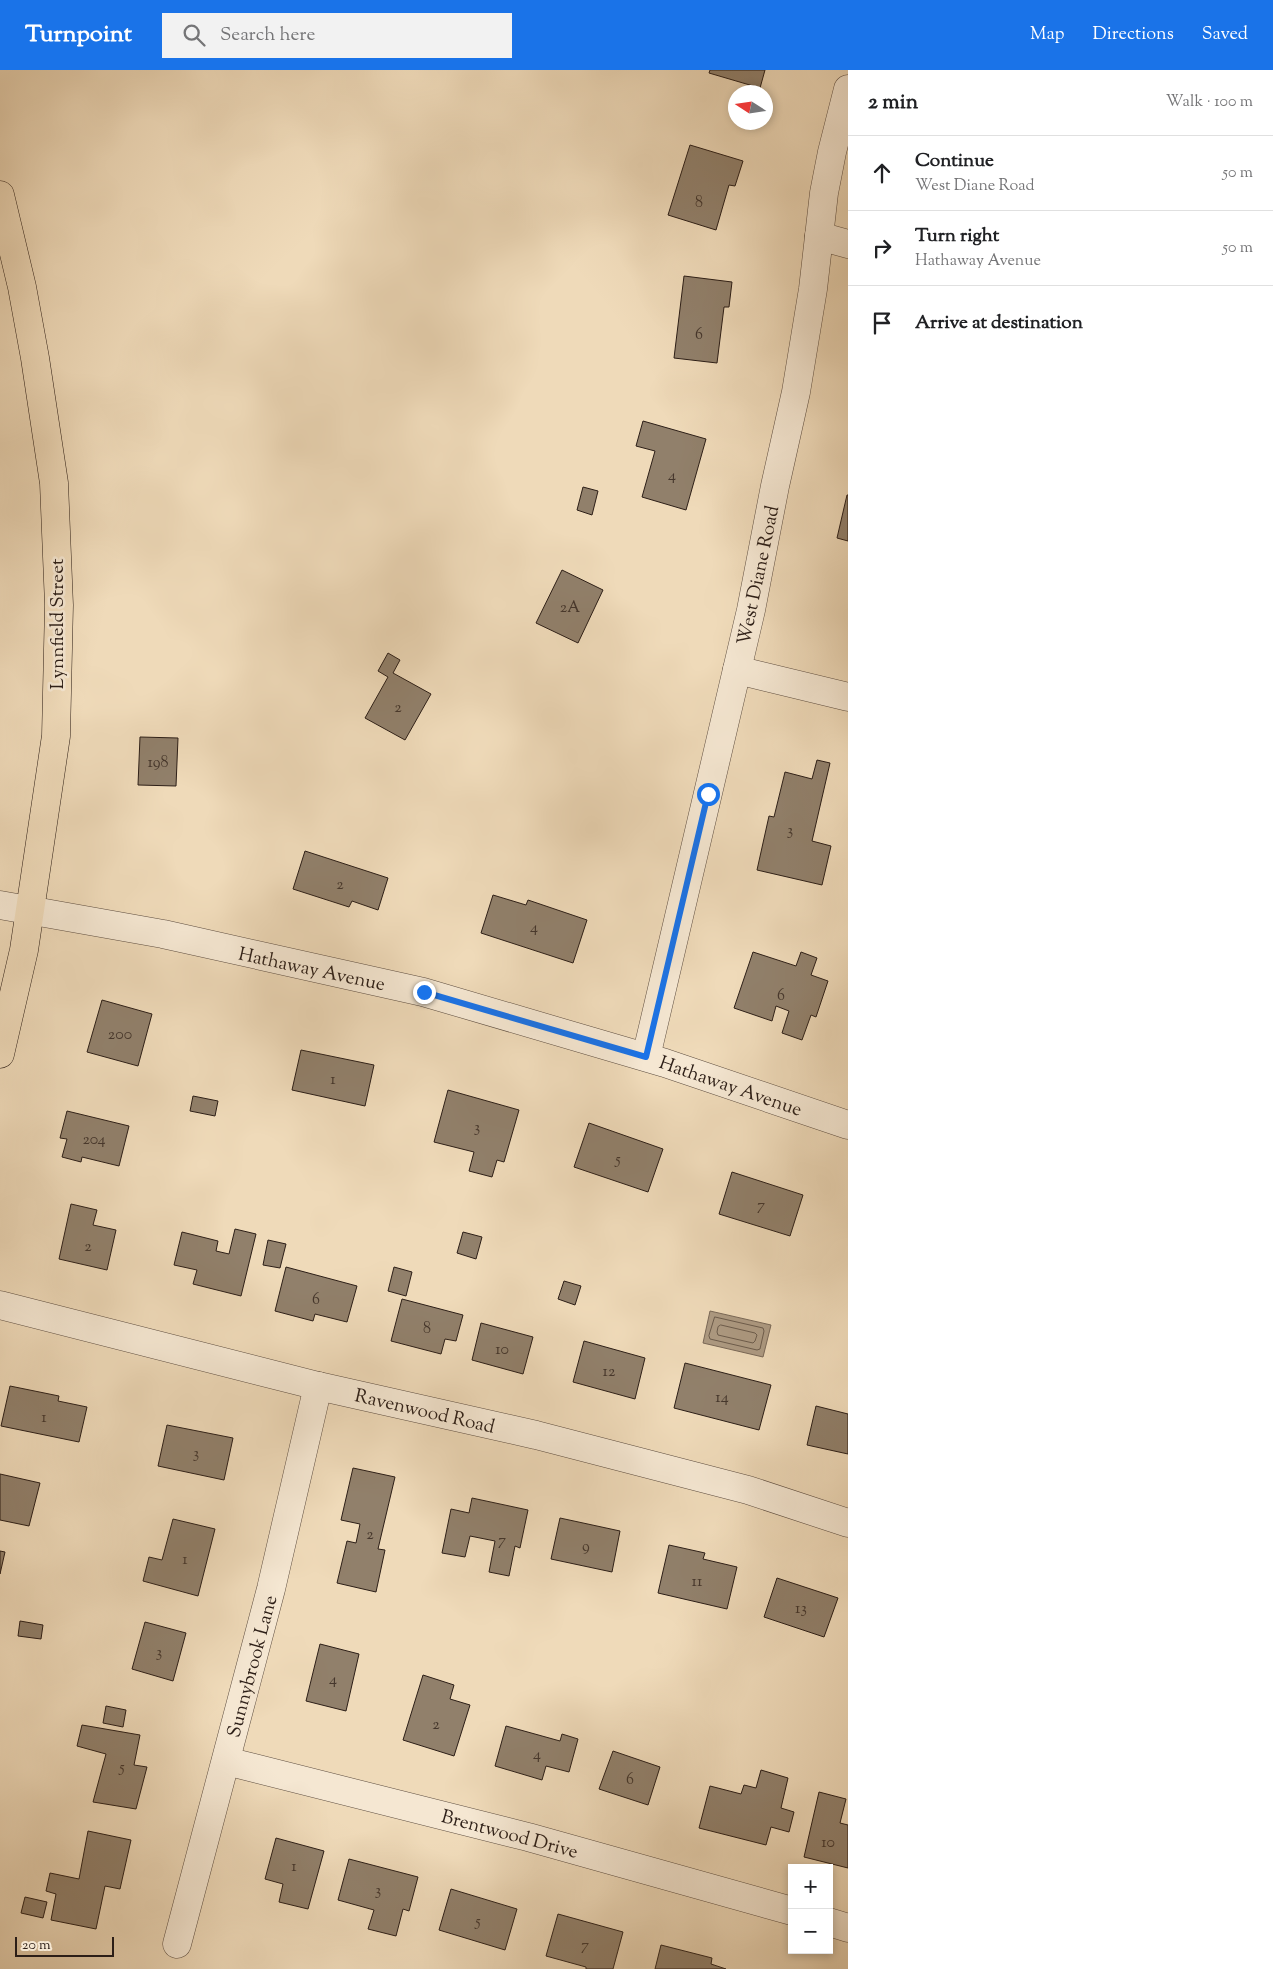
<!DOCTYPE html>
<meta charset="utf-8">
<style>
:root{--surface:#fff;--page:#f2f2f2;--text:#202124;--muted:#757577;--line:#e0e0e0;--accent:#1a73e8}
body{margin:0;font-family:"Sorts Mill Goudy",serif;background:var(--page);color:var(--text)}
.controls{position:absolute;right:15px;bottom:15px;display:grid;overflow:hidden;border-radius:0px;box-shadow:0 2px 8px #0003}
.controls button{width:45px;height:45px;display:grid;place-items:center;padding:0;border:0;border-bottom:1px solid var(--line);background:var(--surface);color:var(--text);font:25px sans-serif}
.compass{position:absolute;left:728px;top:15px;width:45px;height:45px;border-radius:50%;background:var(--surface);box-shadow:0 2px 8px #0003;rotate:282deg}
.scale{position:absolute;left:15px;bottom:12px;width:99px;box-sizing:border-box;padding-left:5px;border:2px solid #2c1e17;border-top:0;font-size:14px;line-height:18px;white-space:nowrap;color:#2c1e17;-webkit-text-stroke:4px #f5e7d2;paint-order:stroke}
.stop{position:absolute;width:15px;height:15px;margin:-11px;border:4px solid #1a73e8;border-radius:50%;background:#fff}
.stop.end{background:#1a73e8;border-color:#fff;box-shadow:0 1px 5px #0008}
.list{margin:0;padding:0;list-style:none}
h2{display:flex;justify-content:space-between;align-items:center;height:65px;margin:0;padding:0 20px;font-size:21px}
h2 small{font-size:16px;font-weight:400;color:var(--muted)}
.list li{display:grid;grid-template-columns:32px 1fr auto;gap:15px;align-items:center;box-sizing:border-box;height:75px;padding:0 20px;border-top:1px solid var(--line)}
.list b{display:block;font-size:19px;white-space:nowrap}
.list p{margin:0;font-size:16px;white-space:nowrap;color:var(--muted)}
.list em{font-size:16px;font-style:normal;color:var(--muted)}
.icon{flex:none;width:28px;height:28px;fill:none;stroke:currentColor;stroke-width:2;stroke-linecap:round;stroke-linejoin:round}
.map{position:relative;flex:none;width:848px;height:1899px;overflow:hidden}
header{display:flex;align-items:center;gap:30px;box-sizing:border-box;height:70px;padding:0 25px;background:var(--accent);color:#fff}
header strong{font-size:24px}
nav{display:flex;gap:28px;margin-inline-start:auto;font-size:18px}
.search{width:350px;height:45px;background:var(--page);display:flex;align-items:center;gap:12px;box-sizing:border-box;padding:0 18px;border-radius:0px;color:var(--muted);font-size:19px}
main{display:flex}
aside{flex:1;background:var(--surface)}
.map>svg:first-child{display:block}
.water{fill:#ad9a82;stroke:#796857}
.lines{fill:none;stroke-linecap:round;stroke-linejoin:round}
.shore{stroke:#6c5c4c;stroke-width:1}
.building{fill:#91806b;stroke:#2c1e17}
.minor-casing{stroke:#5d4d40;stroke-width:29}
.primary-casing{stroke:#2c1e17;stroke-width:29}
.minor{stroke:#f5e7d2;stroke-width:28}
.primary{stroke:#efdab9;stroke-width:28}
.route{stroke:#1a73e8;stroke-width:6}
.labels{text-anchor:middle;stroke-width:5;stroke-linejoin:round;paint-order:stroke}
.number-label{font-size:16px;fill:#45362c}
.street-label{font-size:19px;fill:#2c1e17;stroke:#f5e7d2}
</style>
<header>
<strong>Turnpoint</strong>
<div class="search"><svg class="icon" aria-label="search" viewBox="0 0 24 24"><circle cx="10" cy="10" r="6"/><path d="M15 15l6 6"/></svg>Search here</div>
<nav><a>Map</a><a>Directions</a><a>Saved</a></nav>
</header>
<main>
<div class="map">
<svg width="848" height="1899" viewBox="0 0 848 1899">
<rect width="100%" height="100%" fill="#efdab9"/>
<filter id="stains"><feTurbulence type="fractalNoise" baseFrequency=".004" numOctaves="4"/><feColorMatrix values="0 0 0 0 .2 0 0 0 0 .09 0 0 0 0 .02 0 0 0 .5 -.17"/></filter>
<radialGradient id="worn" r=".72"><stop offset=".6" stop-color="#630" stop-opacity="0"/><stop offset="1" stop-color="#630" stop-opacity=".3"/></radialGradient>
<!-- water -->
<path class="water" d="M710 1241 771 1255 763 1287 703 1273Z"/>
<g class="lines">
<!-- shore -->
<g class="shore">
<path d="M715 1247 763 1258 764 1261 760 1279 757 1280 710 1269 709 1266Z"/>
<path d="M721 1255 755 1263 757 1265 755 1271 753 1273 718 1265 717 1262 718 1257Z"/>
</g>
</g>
<!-- building -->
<g class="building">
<path d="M710 0H765L760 18 709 3Z"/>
<path d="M690 75 743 91 735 116 729 115 716 160 668 145Z"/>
<path d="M684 206 732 212 729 237H724L717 293 674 288Z"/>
<path d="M643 351 706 369 686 440 642 427 655 381 636 376Z"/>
<path d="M583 417 598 421 592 445 577 440Z"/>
<path d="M847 425H848V471L837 468Z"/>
<path d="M562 500 603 520 578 573 536 553Z"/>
<path d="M388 583 400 590 393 603 431 624 405 670 365 648 388 607 378 601Z"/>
<path d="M140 667 178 668 176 716 138 715Z"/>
<path d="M817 690 830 693 812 771 831 776 822 815 757 800 769 746 774 747 785 702 812 709Z"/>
<path d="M305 781 388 808 378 840 352 831 349 837 293 819Z"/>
<path d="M493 825 526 835 528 830 587 850 573 893 481 863Z"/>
<path d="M753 882 796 896 801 882 817 888 811 905 828 911 816 947 811 945 802 970 782 963 789 941 776 936 772 951 734 938Z"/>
<path d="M102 930 152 944 138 996 87 982Z"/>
<path d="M301 980 374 995 365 1036 292 1020Z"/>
<path d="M448 1020 519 1040 504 1092 497 1090 492 1107 469 1101 474 1082 434 1072Z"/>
<path d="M193 1026 218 1031 215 1046 190 1041Z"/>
<path d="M67 1041 129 1056 119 1096 82 1087 81 1092 62 1087 67 1069 60 1068Z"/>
<path d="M589 1053 663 1079 648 1122 574 1097Z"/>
<path d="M732 1102 803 1125 790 1166 719 1144Z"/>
<path d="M71 1134 97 1140 93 1155 116 1160 107 1200 59 1189Z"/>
<path d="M235 1159 256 1164 241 1226 193 1214 197 1200 174 1195 182 1162 218 1171 216 1181 229 1184Z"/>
<path d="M463 1162 482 1167 476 1189 457 1183Z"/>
<path d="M268 1170 286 1174 280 1198 263 1195Z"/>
<path d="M286 1197 357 1216 347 1252 315 1244 313 1251 275 1241Z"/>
<path d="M394 1197 412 1202 406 1226 388 1221Z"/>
<path d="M564 1211 581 1216 575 1235 558 1229Z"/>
<path d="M402 1229 463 1245 456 1271 445 1269 441 1284 391 1271Z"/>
<path d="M481 1253 533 1267 523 1304 472 1290Z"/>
<path d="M584 1271 645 1288 635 1329 573 1312Z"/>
<path d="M685 1293 771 1315 759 1360 674 1338Z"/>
<path d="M10 1316 59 1326 58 1331 87 1337 79 1372 1 1356Z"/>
<path d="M816 1336 848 1344V1384L807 1375Z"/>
<path d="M167 1355 233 1368 224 1410 158 1396Z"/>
<path d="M353 1398 395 1407 378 1479 385 1480 376 1522 337 1513 347 1471 356 1473 360 1454 341 1450Z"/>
<path d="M0 1404 40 1413 29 1456 0 1450Z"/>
<path d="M472 1428 528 1440 520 1478 515 1476 509 1506 489 1502 495 1471 470 1466 465 1487 442 1483 451 1439 469 1443Z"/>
<path d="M560 1448 620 1461 612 1502 551 1489Z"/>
<path d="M173 1449 215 1459 198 1526 143 1511 149 1487 162 1490Z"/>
<path d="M669 1475 705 1483 703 1489 737 1497 727 1539 658 1523Z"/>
<path d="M0 1481 5 1482 0 1504Z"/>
<path d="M777 1508 838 1528 824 1567 764 1547Z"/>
<path d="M20 1551 43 1555 41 1569 18 1566Z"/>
<path d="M145 1552 186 1563 173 1611 132 1599Z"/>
<path d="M320 1574 359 1584 346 1641 306 1631Z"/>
<path d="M423 1605 454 1615 450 1629 470 1635 454 1686 403 1670Z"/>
<path d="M106 1636 126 1640 123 1657 103 1653Z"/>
<path d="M82 1655 140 1665 134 1695 147 1697 136 1739 93 1732 106 1684 77 1676Z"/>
<path d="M506 1656 560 1671 562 1664 578 1669 569 1702 546 1696 542 1710 495 1696Z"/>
<path d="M613 1681 660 1697 648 1735 599 1719Z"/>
<path d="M761 1700 788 1708 781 1738 794 1742 789 1762 771 1757 766 1775 699 1758 710 1716 741 1724 744 1715 756 1718Z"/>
<path d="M819 1722 846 1729 840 1753 848 1755V1798L804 1787Z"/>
<path d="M88 1761 131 1770 120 1819 105 1816 96 1859 51 1850 56 1824 46 1821 50 1803 79 1809Z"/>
<path d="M276 1768 324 1781 308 1839 279 1832 283 1814 265 1809Z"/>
<path d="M349 1789 418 1807 409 1841 403 1839 396 1866 368 1859 374 1840 338 1830Z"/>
<path d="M451 1819 517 1839 505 1880 439 1860Z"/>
<path d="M25 1827 47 1832 43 1848 21 1843Z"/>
<path d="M558 1844 623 1862 613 1899H586V1897L546 1886Z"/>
<path d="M661 1875 712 1888 711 1894 726 1899H655Z"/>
</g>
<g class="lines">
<!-- minor casing -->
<g class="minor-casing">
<g id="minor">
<path d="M819 166 848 174"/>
<path d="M737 600 848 627"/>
<path d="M0 835 163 864 423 922 665 993 848 1055"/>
<path d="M646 987 751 540 775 416 796 322 813 219 824 123 832 82 848 19"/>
<path d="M0 1235 318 1316 536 1365 748 1420 848 1453"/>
<path d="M226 1691 528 1767 792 1841"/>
<path d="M829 1852 848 1858"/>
<path d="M177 1874 271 1519 318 1316"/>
</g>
</g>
<!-- primary casing -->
<g class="primary-casing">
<path id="primary" d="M0 125 22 217 35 288 54 413 59 535 56 666 24 880 0 984"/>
</g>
<!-- minor -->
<use href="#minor" class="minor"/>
<!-- primary -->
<use href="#primary" class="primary"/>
</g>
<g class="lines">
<!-- route -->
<path class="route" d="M424 922 646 987 708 724"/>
</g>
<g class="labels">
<!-- number labels -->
<g class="number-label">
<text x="699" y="137">8</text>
<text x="699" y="269">6</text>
<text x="672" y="410">4</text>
<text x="570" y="542">2A</text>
<text x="398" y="642">2</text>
<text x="158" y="697">198</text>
<text x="790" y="765">3</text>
<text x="340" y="819">2</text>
<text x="534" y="862">4</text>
<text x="781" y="930">6</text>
<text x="120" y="969">200</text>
<text x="333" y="1014">1</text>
<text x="477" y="1062">3</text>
<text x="94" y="1074">204</text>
<text x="618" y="1094">5</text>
<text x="761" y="1140">7</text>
<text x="88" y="1181">2</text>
<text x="316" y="1234">6</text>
<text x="427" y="1263">8</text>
<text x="502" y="1284">10</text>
<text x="609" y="1306">12</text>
<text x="722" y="1332">14</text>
<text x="44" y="1352">1</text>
<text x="196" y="1388">3</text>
<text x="370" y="1469">2</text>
<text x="502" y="1475">7</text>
<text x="586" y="1481">9</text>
<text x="185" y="1494">1</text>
<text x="697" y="1516">11</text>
<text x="801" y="1543">13</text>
<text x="159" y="1587">3</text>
<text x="333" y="1614">4</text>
<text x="436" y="1659">2</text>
<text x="537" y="1689">4</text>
<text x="122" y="1702">5</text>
<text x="630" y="1714">6</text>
<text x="828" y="1777">10</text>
<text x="294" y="1801">1</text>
<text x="378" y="1825">3</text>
<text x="478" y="1856">5</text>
<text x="585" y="1880">7</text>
</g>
<!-- street labels -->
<g class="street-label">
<text transform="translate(757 505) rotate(-78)" y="7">West Diane Road</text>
<text transform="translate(56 554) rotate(-90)" y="7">Lynnfield Street</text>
<text transform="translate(312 898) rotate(12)" y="7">Hathaway Avenue</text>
<text transform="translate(731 1015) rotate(19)" y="7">Hathaway Avenue</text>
<text transform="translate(425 1340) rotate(13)" y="7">Ravenwood Road</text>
<text transform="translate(251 1596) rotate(-75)" y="7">Sunnybrook Lane</text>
<text transform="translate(510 1763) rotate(15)" y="7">Brentwood Drive</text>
</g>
</g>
<rect width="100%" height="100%" filter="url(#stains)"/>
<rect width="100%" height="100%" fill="url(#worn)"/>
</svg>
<div class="controls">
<button>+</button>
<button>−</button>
</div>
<svg class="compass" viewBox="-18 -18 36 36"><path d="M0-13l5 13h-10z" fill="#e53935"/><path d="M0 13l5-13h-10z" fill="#757577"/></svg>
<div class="scale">20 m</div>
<div class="stop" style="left:708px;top:724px"></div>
<div class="stop end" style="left:424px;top:922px"></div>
</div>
<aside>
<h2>2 min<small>Walk · 100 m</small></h2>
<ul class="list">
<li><svg class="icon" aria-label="ahead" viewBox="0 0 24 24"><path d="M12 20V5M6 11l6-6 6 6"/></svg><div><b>Continue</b><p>West Diane Road</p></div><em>50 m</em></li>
<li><svg class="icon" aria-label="right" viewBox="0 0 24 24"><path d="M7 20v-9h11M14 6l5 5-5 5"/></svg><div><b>Turn right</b><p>Hathaway Avenue</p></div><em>50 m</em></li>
<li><svg class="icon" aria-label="arrive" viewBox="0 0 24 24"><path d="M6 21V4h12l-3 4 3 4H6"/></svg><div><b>Arrive at destination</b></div></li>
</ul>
</aside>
</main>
